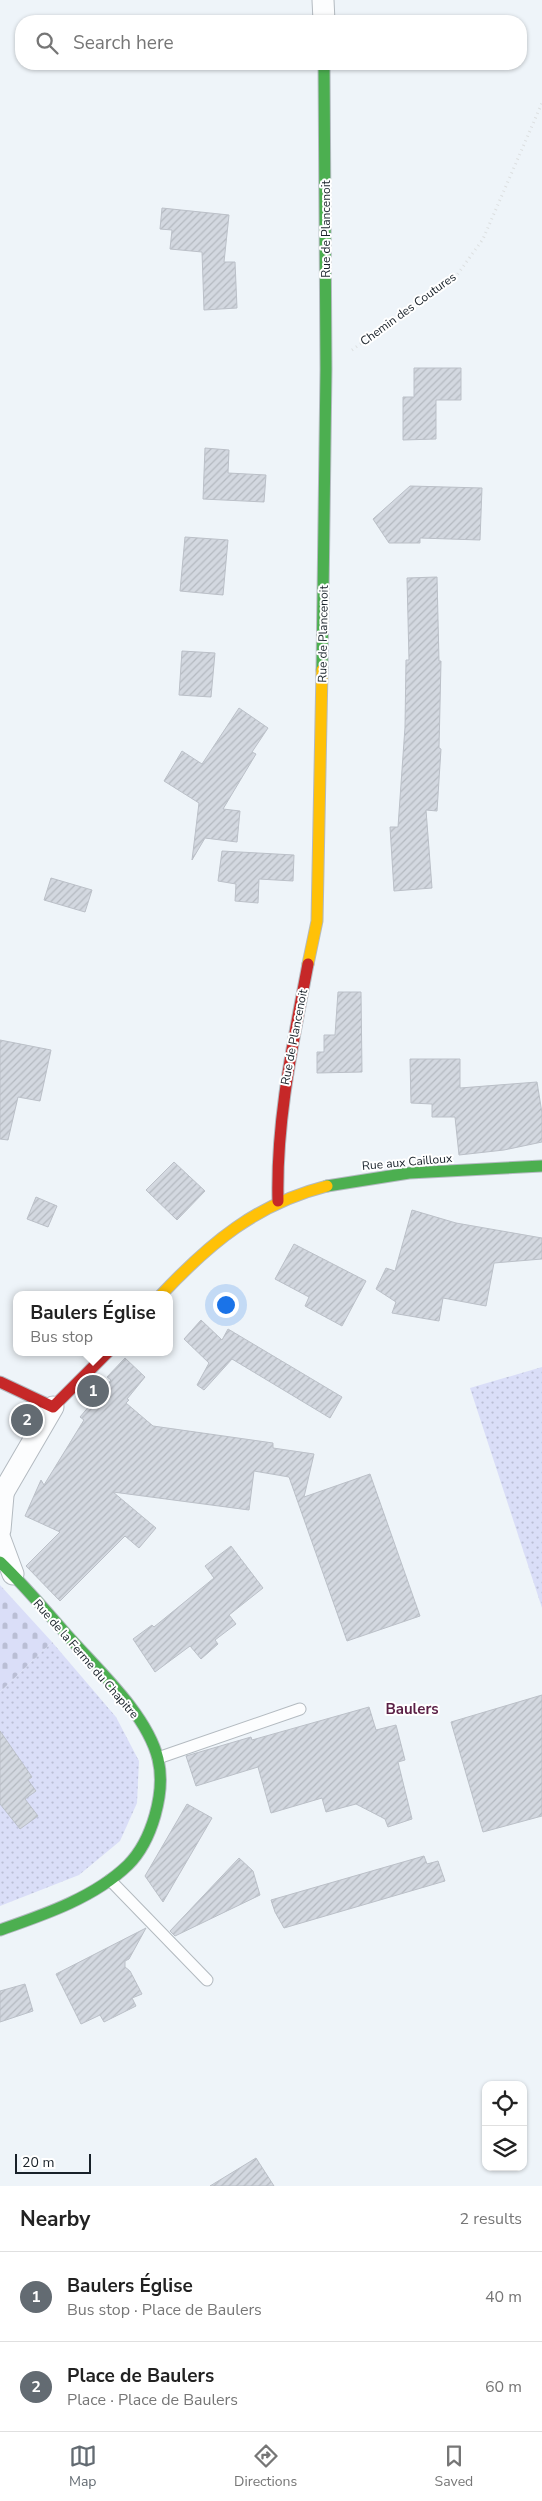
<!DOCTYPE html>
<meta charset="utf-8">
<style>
:root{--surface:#fff;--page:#f2f2f2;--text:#222;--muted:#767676;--line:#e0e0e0;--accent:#636b72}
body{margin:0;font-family:"Nunito Sans",sans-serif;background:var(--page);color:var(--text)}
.controls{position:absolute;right:15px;bottom:15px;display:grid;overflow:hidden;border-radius:10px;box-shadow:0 1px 4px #0004}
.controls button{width:45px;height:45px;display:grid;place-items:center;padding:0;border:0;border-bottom:1px solid var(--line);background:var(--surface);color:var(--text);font:25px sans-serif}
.scale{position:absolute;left:15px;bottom:12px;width:76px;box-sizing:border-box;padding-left:5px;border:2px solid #182129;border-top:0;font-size:14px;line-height:18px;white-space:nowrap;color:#182129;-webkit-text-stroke:4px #fff;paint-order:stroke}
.you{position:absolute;left:225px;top:1304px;width:18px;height:18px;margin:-12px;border:4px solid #fff;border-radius:50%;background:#1a73e8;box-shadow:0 0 0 8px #1a73e833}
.badge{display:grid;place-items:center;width:32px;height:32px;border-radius:50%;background:var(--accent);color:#fff;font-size:16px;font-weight:700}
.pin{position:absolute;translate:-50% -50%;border:2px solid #fff;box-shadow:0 1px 5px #0006}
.popup{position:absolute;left:13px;top:1291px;width:160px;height:65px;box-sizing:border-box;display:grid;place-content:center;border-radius:10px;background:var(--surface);filter:drop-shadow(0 1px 4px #0005);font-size:16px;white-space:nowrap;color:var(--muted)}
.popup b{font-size:19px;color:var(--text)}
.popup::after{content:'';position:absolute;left:50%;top:100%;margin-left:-10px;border:10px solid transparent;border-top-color:var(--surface)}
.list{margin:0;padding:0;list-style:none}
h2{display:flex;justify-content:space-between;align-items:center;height:65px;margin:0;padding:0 20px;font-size:21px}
h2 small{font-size:16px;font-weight:400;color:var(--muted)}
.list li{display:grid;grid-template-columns:32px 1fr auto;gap:15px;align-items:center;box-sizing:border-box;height:90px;padding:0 20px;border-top:1px solid var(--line)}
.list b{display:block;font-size:19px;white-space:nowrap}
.list p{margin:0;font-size:16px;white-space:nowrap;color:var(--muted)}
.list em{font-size:16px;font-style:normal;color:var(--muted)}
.icon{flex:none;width:28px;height:28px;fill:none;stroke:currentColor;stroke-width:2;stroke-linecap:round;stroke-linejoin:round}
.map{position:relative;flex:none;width:542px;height:2186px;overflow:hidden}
.search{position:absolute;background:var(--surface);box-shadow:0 1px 4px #0004;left:15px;right:15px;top:15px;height:55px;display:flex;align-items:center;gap:12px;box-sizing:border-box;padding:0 18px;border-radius:20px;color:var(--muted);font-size:19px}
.sheet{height:245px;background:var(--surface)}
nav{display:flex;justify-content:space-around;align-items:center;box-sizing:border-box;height:70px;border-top:1px solid var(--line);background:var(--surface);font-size:14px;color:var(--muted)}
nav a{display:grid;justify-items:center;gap:2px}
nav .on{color:var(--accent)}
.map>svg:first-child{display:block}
.grass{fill:url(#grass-dots)}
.cemetery{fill:url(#cemetery-stones)}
.building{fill:url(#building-hatch);stroke:#bbc0c8}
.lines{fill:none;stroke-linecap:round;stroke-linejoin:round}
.lane-casing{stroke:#b3bac0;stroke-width:13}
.street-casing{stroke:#b3bac0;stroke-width:23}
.fast-casing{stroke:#b3bac0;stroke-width:13}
.slow-casing{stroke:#b3bac0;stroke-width:13}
.jam-casing{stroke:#b3bac0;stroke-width:13}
.path{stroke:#dcdfe0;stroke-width:3;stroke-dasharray:1 4;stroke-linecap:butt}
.lane{stroke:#fcfdfe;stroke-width:11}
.street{stroke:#fcfdfe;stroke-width:21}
.fast{stroke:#4caf50;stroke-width:11}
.slow{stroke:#ffc107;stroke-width:11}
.jam{stroke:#c62828;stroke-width:11}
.labels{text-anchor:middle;stroke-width:4;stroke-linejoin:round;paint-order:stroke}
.street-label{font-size:12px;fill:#182129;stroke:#fff}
.quarter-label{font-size:15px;font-weight:bold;fill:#5a1f45;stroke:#fff}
</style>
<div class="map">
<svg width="542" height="2186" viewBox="0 0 542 2186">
<defs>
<pattern id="grass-dots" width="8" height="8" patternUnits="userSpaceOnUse" patternTransform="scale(1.25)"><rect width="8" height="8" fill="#dadef8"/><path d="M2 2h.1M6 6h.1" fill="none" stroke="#babed5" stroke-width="1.8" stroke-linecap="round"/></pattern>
<pattern id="cemetery-stones" width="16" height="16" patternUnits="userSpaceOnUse" patternTransform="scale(1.25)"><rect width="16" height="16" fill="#dadef8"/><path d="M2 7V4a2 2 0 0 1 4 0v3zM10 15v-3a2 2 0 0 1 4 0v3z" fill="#babed5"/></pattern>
<pattern id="building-hatch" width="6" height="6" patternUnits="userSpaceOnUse" patternTransform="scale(1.25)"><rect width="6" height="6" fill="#d3d8e0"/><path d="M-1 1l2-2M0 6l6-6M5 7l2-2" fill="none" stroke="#b4b9c0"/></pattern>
</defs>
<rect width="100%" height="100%" fill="#eef4f9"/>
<!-- grass -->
<g class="grass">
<path d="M542 1367V1608L470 1388Z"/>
<path d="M52 1642 116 1717 139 1761 137 1803 120 1841 79 1875 0 1906V1692Z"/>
</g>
<!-- cemetery -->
<path class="cemetery" d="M0 1585 52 1642 0 1692Z"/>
<!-- building -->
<g class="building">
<path d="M162 208 229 215 224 262H235L237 308 204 310 202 252 170 249 172 230 160 229Z"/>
<path d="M414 368H461V400H436V439L403 440V397H414Z"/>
<path d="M205 448 229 450 228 473 266 475 264 502 203 499Z"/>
<path d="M410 486 482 488 480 540 420 538V543H389L373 519Z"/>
<path d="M185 537 228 540 223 595 180 591Z"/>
<path d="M437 577 439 661H441L439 748 441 749 437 811 426 810 432 888 394 891 390 827H398L405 727 406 660H409L407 578Z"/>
<path d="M182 651 215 653 211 697 179 695Z"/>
<path d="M239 708 268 728 252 752 256 754 223 809 240 811 237 842 205 838 192 860 199 803 164 781 182 751 202 764Z"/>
<path d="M222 851 294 855 293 881 259 879 258 903 235 901 236 884 218 881Z"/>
<path d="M51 878 92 890 85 912 44 900Z"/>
<path d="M338 992H361L362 1072 317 1073V1052H324V1035H335Z"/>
<path d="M0 1040 51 1050 40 1101 18 1097 8 1140 0 1139Z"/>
<path d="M410 1059H460V1088L537 1082 542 1113V1142L504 1150 459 1155 455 1117H432V1104L411 1103Z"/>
<path d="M174 1162 205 1191 177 1220 146 1190Z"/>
<path d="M36 1197 57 1206 48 1227 27 1219Z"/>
<path d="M412 1210 456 1223 542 1238V1259L494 1263 486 1306 443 1298 439 1321 392 1313 396 1302 376 1289 386 1268 395 1271Z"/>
<path d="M294 1244 366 1281 342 1326 305 1306 309 1297 275 1279Z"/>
<path d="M201 1320 222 1340 228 1329 342 1397 330 1418 232 1359 204 1390 197 1385 209 1363 184 1339Z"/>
<path d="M125 1358 145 1377 127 1399 129 1400 126 1403 153 1426 273 1443V1448L314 1454 304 1497 370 1474 420 1616 347 1641 289 1477 254 1471 249 1510 113 1492 156 1528 139 1548 125 1536 60 1601 26 1566 60 1532 25 1516 41 1480 44 1485 84 1420 80 1417 111 1380 107 1377Z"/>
<path d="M231 1546 263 1588 229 1615 236 1624 215 1640 218 1644 201 1659 190 1646 155 1672 133 1639 152 1625 154 1627 214 1578 205 1566Z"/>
<path d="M542 1695V1816L483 1832 451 1722Z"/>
<path d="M369 1707 376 1730 396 1725 405 1760 398 1762 412 1819 388 1827 385 1819 356 1804 326 1812 322 1798 271 1813 258 1767 196 1786 186 1756 251 1737 252 1740Z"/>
<path d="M0 1731 32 1777 28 1780 36 1791 25 1799 38 1816 20 1829 0 1804Z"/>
<path d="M187 1804 212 1818 163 1902 145 1876Z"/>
<path d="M424 1856 427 1864 438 1861 445 1881 284 1928 275 1912 271 1900Z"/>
<path d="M239 1858 253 1871 260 1895 175 1936 170 1931Z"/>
<path d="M146 1928 129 1959 125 1961V1967L130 1971 142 1994 132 1998 136 2006 104 2022 100 2015 81 2024 56 1974Z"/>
<path d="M25 1984 33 2011 0 2022V1991Z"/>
<path d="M256 2158 274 2186H210Z"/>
</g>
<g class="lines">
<!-- lane casing -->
<g class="lane-casing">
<g id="lane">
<path d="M158 1758 300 1709"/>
<path d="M110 1880 207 1980"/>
</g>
</g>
<!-- street casing -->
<g class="street-casing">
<g id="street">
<path d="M323 0 324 21"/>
<path d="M0 1498 53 1407"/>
<path d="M0 1530 3 1495"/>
<path d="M0 1539 13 1574"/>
</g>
</g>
<!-- fast casing -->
<g class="fast-casing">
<g id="fast">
<path d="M322 670 326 369 324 64"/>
<path d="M327 1186 409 1173 542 1166"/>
<path d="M0 1562C24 1585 45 1610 67 1635 97 1669 147 1714 158 1759 166 1792 152 1841 128 1865 94 1898 43 1915 0 1930"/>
</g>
</g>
<!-- slow casing -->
<g class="slow-casing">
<g id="slow">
<path d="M308 964 317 921 322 670"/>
<path d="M161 1295C210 1243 256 1204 327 1186"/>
</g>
</g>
<!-- jam casing -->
<g class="jam-casing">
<g id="jam">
<path d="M278 1201C276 1120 293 1043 308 964"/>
<path d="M0 1382 53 1407 108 1352"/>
</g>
</g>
<!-- path -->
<path class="path" d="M352 350 457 275 483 239 542 103"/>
<!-- lane -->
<use href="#lane" class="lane"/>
<!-- street -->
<use href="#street" class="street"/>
<!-- fast -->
<use href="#fast" class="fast"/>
<!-- slow -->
<use href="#slow" class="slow"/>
<!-- jam -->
<use href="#jam" class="jam"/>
</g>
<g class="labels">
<!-- street labels -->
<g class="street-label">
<text transform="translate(326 229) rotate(-90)" y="4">Rue de Plancenoit</text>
<text transform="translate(408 309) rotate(-36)" y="4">Chemin des Coutures</text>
<text transform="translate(323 634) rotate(-89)" y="4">Rue de Plancenoit</text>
<text transform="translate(294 1037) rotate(-79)" y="4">Rue de Plancenoit</text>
<text transform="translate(407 1162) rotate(-5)" y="4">Rue aux Cailloux</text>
<text transform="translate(86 1659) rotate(49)" y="4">Rue de la Ferme du Chapitre</text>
</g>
<!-- quarter labels -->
<g class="quarter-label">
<text x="412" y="1714">Baulers</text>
</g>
</g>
</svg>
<div class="controls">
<button><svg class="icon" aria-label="locate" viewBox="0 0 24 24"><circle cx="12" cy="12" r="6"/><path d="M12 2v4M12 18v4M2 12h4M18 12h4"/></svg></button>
<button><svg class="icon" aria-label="layers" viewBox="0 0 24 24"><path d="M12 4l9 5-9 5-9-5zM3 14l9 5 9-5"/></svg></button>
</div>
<div class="scale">20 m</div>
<div class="you"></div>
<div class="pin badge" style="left:93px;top:1391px">1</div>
<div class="popup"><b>Baulers Église</b>Bus stop</div>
<div class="pin badge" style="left:27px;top:1420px">2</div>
<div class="search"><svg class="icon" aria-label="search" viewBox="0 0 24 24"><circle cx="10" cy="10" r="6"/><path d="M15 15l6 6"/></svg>Search here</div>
</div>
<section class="sheet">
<h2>Nearby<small>2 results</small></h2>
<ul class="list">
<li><span class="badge">1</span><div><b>Baulers Église</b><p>Bus stop · Place de Baulers</p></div><em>40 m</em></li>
<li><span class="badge">2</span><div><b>Place de Baulers</b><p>Place · Place de Baulers</p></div><em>60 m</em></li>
</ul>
</section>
<nav>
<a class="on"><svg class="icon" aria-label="map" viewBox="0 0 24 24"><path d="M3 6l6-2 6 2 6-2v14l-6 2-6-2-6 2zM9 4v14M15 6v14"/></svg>Map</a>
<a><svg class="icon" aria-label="directions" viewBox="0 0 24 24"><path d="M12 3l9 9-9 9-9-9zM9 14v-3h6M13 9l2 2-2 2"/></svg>Directions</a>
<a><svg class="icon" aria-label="saved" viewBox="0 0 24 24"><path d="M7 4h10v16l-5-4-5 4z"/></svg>Saved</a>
</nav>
